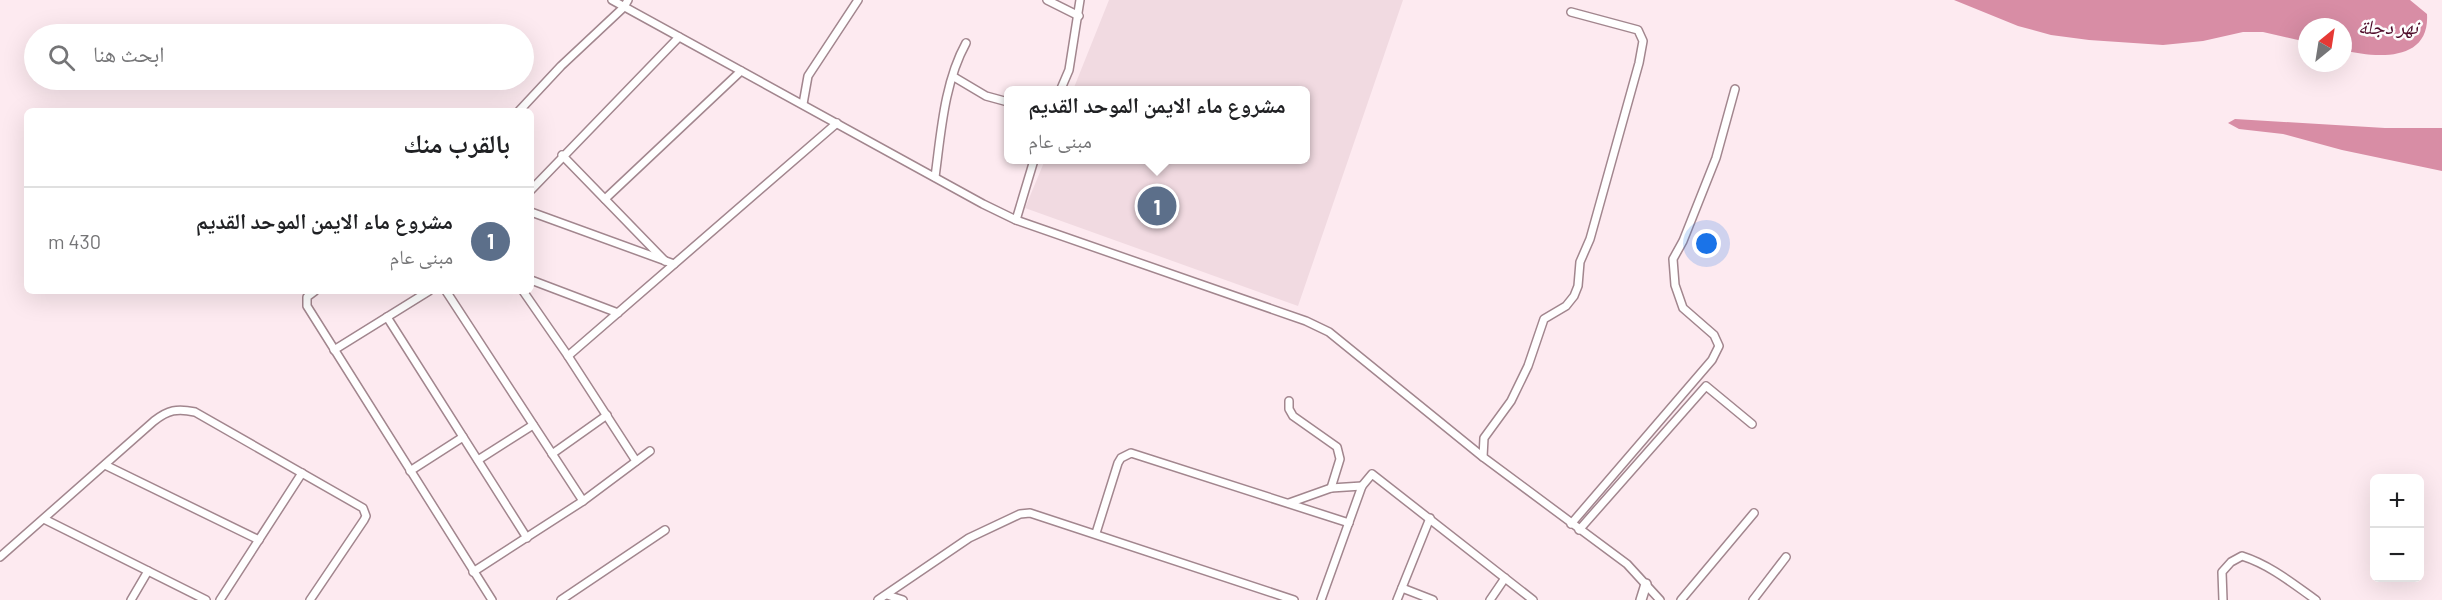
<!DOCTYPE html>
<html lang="ar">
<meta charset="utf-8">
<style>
:root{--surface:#fff;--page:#f6f6f6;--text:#202124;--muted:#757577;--line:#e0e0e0;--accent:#7c3aed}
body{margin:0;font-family:Barlow,"Noto Naskh Arabic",sans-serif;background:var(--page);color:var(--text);direction:rtl}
.controls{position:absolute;right:18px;bottom:18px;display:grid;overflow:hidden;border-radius:9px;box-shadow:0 6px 24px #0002}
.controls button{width:54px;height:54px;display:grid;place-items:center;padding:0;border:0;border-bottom:2px solid var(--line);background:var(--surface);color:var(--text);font:30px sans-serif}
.compass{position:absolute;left:2298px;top:18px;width:54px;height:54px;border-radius:50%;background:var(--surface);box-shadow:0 6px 24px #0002;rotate:30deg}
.you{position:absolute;left:1707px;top:244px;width:21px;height:21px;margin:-15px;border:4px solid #fff;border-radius:50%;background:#1a73e8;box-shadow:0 0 0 9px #1a73e833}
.badge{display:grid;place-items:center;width:39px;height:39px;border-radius:50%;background:var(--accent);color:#fff;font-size:20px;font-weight:700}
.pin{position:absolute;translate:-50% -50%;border:3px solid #fff;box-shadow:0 2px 6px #0006}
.popup{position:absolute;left:1004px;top:86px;width:306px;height:78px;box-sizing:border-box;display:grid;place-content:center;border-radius:9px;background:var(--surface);filter:drop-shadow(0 2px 4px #0005);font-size:20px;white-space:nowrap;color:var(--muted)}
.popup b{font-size:22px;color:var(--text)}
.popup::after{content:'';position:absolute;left:50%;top:100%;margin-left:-12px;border:12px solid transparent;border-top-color:var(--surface)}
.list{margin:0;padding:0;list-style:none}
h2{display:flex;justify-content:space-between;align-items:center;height:78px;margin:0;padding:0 24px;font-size:26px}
h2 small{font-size:20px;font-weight:400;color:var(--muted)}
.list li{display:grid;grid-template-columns:39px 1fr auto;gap:18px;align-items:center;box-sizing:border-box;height:108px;padding:0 24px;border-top:2px solid var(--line)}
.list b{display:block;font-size:22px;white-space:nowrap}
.list p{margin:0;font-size:20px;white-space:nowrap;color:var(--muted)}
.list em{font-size:20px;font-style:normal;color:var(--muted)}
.icon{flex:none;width:33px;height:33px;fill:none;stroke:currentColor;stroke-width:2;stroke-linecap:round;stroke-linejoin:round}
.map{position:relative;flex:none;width:2442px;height:600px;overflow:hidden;direction:ltr}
.search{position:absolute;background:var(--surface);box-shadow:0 6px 24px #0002;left:24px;top:24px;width:510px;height:66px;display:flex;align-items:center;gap:15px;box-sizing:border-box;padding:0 21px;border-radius:33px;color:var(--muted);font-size:22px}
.panel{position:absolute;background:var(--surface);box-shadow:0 6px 24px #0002;left:24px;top:108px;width:510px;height:186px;border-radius:9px;direction:rtl}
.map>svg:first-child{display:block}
.built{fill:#f1dae1}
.water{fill:#d88da5}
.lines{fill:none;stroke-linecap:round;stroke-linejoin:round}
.minor-casing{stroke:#a2868e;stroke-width:10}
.secondary-casing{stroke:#a2868e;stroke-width:12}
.minor{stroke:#fff;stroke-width:7}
.secondary{stroke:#fff;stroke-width:9}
.labels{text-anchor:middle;stroke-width:5;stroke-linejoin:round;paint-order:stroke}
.water-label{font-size:20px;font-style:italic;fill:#500d2b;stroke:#fdfdfd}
</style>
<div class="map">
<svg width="2442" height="600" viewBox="0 0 2442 600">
<rect width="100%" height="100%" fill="#fdeaf0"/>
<!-- built -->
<path class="built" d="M1109 0H1403L1298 306 1025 208 1045 160H1306V91L1073 90Z"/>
<!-- water -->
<g class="water">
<path d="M1954 0H2410L2427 14C2430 63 2375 58 2343 50V27H2307V42L2263 32H2243L2203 41 2163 45 2089 40 2051 35 2018 26Z"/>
<path d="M2235 119 2385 128H2442V171L2342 150 2283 134 2239 129 2228 123Z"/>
</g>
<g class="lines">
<!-- minor casing -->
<g class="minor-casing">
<g id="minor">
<path d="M612 0 983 204 1016 220 1306 321 1329 332 1483 457"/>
<path d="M1047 0 1079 16"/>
<path d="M1571 12 1638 30 1643 41 1639 63 1590 239 1580 262 1578 286 1574 296 1566 306 1544 319 1528 366 1511 401 1484 438 1483 457 1627 564 1660 600"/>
<path d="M954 77 986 96 1008 102"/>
<path d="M1060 91 1069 70 1080 0"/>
<path d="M803 104 808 76 858 0"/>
<path d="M519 111 561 66 624 7 628 0"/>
<path d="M562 155 665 261"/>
<path d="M935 177C941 133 944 83 966 43"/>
<path d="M531 190 679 37"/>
<path d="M605 199 741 71"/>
<path d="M531 212 674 264"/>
<path d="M1016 220 1034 160"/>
<path d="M531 280 618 313"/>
<path d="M315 291 307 297V306L492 600"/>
<path d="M446 291 583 501"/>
<path d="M523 291 568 356 636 461"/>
<path d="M387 317 527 538"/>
<path d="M334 350 429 291"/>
<path d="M568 356 837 123"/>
<path d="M1289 401V409L1293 416 1337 447 1340 459 1331 488"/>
<path d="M552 454 607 415"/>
<path d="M478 460 533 425"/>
<path d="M105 465 259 540"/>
<path d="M410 471 463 437"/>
<path d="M1289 503 1331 488 1362 486"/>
<path d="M44 519 206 600"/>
<path d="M1571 524 1712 360 1719 346 1714 335 1683 308 1675 285 1673 259 1683 241 1716 158 1735 89"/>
<path d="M1579 530 1706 386 1752 424"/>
<path d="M1096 533 1118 463 1121 458 1131 453 1349 523"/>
<path d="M0 557 154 421C168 410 177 408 195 412L363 508 366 516 364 520 310 600"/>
<path d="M473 572 583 501 650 451"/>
<path d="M1402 588 1433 600"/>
<path d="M887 595 903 600"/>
<path d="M131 600 148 571"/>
<path d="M220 600 302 473"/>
<path d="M561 600 665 530"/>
<path d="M878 600 969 538 1020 514 1030 513 1294 600"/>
<path d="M1321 600 1362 486 1372 474 1533 600"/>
<path d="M1397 600 1430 518"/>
<path d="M1490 600 1505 578"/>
<path d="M1681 600 1754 513"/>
<path d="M1753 600 1786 557"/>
<path d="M2223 600 2222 572 2231 562 2242 556C2270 565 2292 583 2316 600"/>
</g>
</g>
<!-- secondary casing -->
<g class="secondary-casing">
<path id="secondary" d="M1641 600 1646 584"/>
</g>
<!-- minor -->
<use href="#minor" class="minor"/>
<!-- secondary -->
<use href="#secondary" class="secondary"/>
</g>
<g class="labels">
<!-- water labels -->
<g class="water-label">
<text x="2388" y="34">نهر دجلة</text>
</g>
</g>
</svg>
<div class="controls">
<button>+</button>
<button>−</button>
</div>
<svg class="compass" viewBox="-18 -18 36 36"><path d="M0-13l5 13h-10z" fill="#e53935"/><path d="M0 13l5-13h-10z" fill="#757577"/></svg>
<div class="you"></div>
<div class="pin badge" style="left:1157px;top:206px;background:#5c6f8a">1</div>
<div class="popup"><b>مشروع ماء الايمن الموحد القديم</b>مبنى عام</div>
<div class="search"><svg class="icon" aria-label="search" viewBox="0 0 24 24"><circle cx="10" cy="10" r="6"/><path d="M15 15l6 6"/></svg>ابحث هنا</div>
<section class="panel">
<h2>بالقرب منك<small></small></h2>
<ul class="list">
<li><span class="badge" style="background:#5c6f8a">1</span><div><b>مشروع ماء الايمن الموحد القديم</b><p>مبنى عام</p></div><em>430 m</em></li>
</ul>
</section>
</div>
